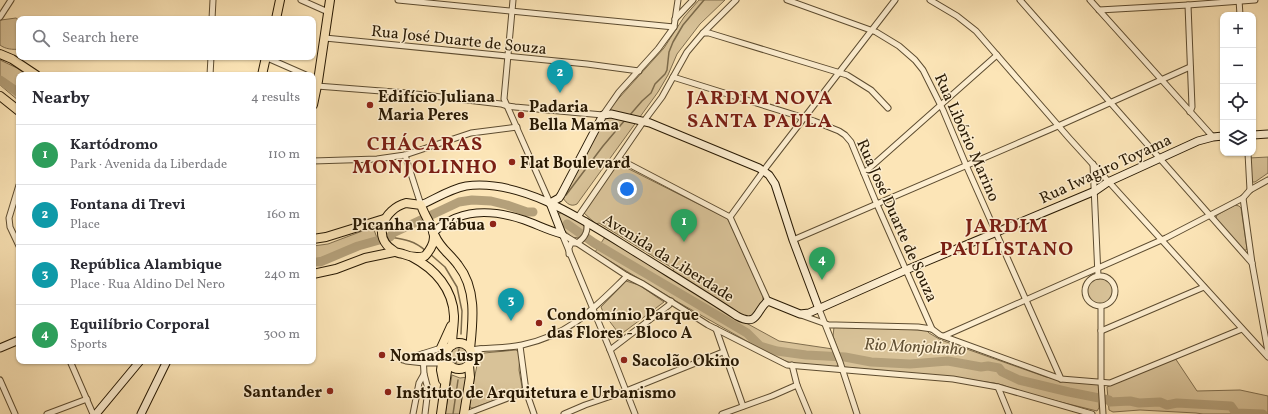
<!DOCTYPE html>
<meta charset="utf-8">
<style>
:root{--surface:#fff;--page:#f2f2f3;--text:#2b2b33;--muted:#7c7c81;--line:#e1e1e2;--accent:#8f2418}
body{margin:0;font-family:Vollkorn,serif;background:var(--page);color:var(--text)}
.controls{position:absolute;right:12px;top:12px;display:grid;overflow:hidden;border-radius:8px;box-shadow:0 1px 3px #0004}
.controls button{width:36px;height:36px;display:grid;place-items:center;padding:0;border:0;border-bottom:1px solid var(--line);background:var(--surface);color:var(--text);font:20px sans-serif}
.you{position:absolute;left:627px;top:189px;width:14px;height:14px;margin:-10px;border:3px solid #fff;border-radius:50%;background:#1a73e8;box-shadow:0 0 0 6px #1a73e833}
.badge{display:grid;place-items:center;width:26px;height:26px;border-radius:50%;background:var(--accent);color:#fff;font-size:13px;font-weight:700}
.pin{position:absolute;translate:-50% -33px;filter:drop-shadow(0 1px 2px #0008)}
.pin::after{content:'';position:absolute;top:21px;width:14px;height:12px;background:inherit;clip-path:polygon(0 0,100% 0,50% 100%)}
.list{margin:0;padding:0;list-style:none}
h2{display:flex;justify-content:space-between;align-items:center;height:52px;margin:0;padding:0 16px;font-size:17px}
h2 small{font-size:13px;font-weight:400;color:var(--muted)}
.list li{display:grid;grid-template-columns:26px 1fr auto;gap:12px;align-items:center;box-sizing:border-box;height:60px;padding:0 16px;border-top:1px solid var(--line)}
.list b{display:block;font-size:15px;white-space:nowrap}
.list p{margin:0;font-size:13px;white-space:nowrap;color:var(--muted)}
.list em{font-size:13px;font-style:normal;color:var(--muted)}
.icon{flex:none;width:22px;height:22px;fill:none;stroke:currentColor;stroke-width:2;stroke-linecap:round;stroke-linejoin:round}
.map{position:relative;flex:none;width:1268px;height:414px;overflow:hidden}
.search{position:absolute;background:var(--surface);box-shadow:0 1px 3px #0004;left:16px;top:16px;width:300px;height:44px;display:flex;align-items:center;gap:10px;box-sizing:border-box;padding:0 14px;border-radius:8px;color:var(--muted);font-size:15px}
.panel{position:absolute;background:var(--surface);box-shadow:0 1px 3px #0004;left:16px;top:72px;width:300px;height:292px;border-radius:8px}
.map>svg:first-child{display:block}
.green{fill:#d8c298;stroke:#806e4e}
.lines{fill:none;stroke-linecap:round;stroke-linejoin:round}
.stream{stroke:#7c6a4a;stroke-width:1.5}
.river{stroke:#b4a07a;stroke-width:9}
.street-casing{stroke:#5d4c30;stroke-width:7}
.secondary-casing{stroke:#281903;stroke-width:9}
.primary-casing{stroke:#281903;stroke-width:10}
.street{stroke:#fdeed0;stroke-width:5}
.secondary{stroke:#fdeed0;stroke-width:7}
.primary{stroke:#fce5b7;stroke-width:8}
.poi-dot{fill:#8f2418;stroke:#fdeed0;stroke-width:1.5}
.labels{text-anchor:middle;stroke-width:3;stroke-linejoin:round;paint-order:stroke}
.street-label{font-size:16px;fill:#281903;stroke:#fdeed0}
.poi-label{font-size:16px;font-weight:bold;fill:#281903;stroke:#fdeed0;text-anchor:start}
.water-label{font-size:17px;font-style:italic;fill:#604f33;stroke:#fdeed0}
.district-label{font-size:20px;font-weight:bold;letter-spacing:1px;fill:#7a1f14;stroke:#fdeed0}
</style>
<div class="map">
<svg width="1268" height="414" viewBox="0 0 1268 414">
<rect width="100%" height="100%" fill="#fce5b7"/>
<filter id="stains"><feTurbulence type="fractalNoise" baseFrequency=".005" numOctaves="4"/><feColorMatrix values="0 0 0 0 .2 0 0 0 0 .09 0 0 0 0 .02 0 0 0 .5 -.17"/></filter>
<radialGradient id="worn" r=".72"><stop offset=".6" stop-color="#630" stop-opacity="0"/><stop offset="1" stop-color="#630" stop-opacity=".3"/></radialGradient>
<!-- green -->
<g class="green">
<path d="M699 0H725L700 24 677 54 668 75 658 92 577 204C571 207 567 204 563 198L610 108 664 48 684 17Z"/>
<path d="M0 18 1 20 16 18 19 20V49C13 50 5 49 0 45Z"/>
<path d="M0 60 17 68 27 75H19V101L0 85Z"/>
<path d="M1268 157V173L1255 182H1252L1249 158Z"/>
<path d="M619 164 728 219 763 295C764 306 755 317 744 317L672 272 674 269 599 223 596 224 584 213 585 209 616 166Z"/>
<path d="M1235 205 1239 206 1241 208 1247 249 1244 251H1242L1216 218 1217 215Z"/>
<path d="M562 212 582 223 584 226V233L579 237 573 238 564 230 557 216 559 214Z"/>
<path d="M373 227 377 238 320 258 313 259V246L328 244Z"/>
<path d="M605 237 726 312 779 341 833 349 839 364 837 366 833 367 791 363 773 356 676 301 595 252Z"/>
<circle cx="1100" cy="291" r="13"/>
<path d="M626 281 639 285 664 302 620 335 604 314 601 307Z"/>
<path d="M834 327 926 330 929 333 941 340 1046 377 1061 380 1099 384V408L1097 411 1020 392 1003 385 994 383 954 378 844 367 833 336Z"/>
<path d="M462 346 467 351V360L462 365H455L450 358 451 351 456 347Z"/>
<path d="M516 350 520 353 519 370 522 387 520 391 473 408H471L469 405 478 360 480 356 484 353Z"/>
<path d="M1175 358 1197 391 1240 390 1268 396V414H1203L1196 413 1140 410 1113 412 1109 410 1107 387 1114 384Z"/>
<path d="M452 375 460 378 468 377 461 414H445Z"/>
</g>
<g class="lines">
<!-- stream -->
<g class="stream">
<path d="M629 116 642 101 651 93 655 84 665 74 667 70 669 52 673 42 683 25 704 0"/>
<path d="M566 195 603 146 625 120"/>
<path d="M390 237C404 239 415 241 426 251"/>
<path d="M430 254 445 267 457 287 462 311 461 334"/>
<path d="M456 363 459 349"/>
<path d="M453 414 458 380"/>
</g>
<!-- river -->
<g class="river">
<path d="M0 80 19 93"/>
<path d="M567 224 594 243 747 333 760 346 777 351 806 355 845 357 871 362 910 364 948 361 981 367 988 366 999 368 1002 372 1019 380 1069 392 1109 400 1110 402 1130 401 1139 403 1160 402 1167 405 1177 403 1231 406 1236 413 1263 414"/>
<path d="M313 262H320L358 246 390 237 393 233 459 202 472 200 491 201 507 205 527 212H533"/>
</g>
<!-- street casing -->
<g class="street-casing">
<g id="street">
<path d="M301 0 328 12"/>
<path d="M398 0 674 27"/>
<path d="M513 0 504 99 550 203"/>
<path d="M787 0 876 32 899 46 915 60 923 70 943 110 966 165 1061 379"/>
<path d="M930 0 957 16 976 31 1069 138 1268 357"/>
<path d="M1020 0 1252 263"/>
<path d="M1090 0 1213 137"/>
<path d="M1239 0 1240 15"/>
<path d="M1188 5 1192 107 1190 112"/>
<path d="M1099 10 1188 5 1255 0"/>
<path d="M0 17 11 0"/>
<path d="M212 19 213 0"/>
<path d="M675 19 693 0"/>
<path d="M703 33H709L847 75 871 90 888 108"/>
<path d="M325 38 587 64 639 71"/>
<path d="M265 57 306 75"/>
<path d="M210 75 211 57"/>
<path d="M673 77 814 121 839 131 845 135 851 142 875 200 932 329"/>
<path d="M317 86 407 93 501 104 507 106 515 107 603 115 619 92 658 49 674 27 678 0"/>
<path d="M1248 153 1250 190"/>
<path d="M405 155 421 205"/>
<path d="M619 159 730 217 768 301"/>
<path d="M313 161 377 159 405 155 471 133 517 127"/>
<path d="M1093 164 1098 276"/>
<path d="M864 173 997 55"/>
<path d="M19 185 9 218 10 227 19 246"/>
<path d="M1243 198 1252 263 1268 352"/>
<path d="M578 217 641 125 662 97 687 52 703 33 736 0"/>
<path d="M730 217 767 166 895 0"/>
<path d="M562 234 610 350 635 414"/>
<path d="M562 234 577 243C585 238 589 230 586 221"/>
<path d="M793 240 1058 126 1190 67"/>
<path d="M569 254V248L571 243H577L627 276 643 284 708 325 787 365 953 379 998 387 1092 414"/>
<circle cx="1100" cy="291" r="15"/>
<path d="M1101 307V382L1103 414"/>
<path d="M819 309 840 362 857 414"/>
<path d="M801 315 829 325H836L918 327 932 329 940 335 1061 379 1110 383 1242 329"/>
<path d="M716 329 743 406"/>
<path d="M1101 331 1204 287"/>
<path d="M944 336 1166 238 1243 198 1250 190 1268 180"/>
<path d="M520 346 526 391 534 414"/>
<path d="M470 350C487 347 505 349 522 345 571 334 592 310 627 276"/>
<path d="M610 350 669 305 671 301"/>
<path d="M403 360 441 348 449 347"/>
<path d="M70 361 93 414"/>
<path d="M406 361 424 363H444"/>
<path d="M471 361 475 352 481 349"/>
<path d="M424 374 428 389 425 414"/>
<path d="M0 380 15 414"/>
<path d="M797 385 809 414"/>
<path d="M998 387 1009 414"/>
<path d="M47 414 87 399"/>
<path d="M413 414 419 383 424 374 423 354"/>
<path d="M466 414 526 391"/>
<path d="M564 414 585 405 626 391 723 352"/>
<path d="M722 414 772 396 797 385 792 365"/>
</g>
</g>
<!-- secondary casing -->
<g class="secondary-casing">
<g id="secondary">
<path d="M1253 135 1268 134"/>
<path d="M550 203 559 198 561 195 603 115 611 114 650 123 759 168 769 175 775 184 793 240 819 309"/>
<path d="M550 203 562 234"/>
<path d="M421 205C435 199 450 189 466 186 525 178 591 225 640 255 672 275 705 295 737 316 759 328 756 309 768 301L800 314 809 313 906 270 1095 191 1108 182 1198 141 1213 137 1223 136"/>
<path d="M433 233C459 208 491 209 524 220 536 224 549 231 562 234"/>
<path d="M0 348 19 340"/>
<path d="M96 414 140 361"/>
<path d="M141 414 167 361"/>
</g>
</g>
<!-- primary casing -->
<g class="primary-casing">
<g id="primary">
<path d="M276 19 280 0"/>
<path d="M0 54 12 59 36 75"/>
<path d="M262 75 266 57"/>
<path d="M0 96 19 111"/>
<path d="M313 105 318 81 330 0"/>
<path d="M406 203 421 205C428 226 444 234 425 256 417 258 410 257 403 254 400 253 396 253 394 251 371 237 384 209 406 203Z"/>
<path d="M435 236C440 248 450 254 458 265 477 289 473 321 470 349"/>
<path d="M313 239 326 237 384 219"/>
<path d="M412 257C435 269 453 289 454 316 454 326 452 335 452 345"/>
<path d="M313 274 336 269 365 258 394 252"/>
<circle cx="459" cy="356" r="13"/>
<path d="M441 348 451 326"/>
<path d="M442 363 441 370 443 380"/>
<path d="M441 414 448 364"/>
<path d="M464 414 470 377 469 365"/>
</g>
</g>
<!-- street -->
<use href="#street" class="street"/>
<!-- secondary -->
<use href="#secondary" class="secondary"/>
<!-- primary -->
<use href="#primary" class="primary"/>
</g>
<!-- markers -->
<g class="poi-dot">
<circle cx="370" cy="105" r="4"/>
<circle cx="521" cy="115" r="4"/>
<circle cx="512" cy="162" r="4"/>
<circle cx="493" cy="224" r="4"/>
<circle cx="539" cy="323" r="4"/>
<circle cx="382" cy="355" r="4"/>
<circle cx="624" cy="360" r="4"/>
<circle cx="330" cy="391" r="4"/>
<circle cx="388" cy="392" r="4"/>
</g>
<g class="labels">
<!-- street labels -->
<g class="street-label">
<text transform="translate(459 39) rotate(6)" y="6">Rua José Duarte de Souza</text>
<text transform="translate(968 137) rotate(66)" y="6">Rua Libório Marino</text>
<text transform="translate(1105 168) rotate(-25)" y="6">Rua Iwagiro Toyama</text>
<text transform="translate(898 220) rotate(66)" y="6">Rua José Duarte de Souza</text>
<text transform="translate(669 257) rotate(32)" y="6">Avenida da Liberdade</text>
</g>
<!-- poi labels -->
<g class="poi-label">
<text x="378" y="102">Edifício Juliana<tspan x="378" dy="18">Maria Peres</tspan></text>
<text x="529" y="112">Padaria<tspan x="529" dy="18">Bella Mama</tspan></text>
<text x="520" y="168">Flat Boulevard</text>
<text x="485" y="230" text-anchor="end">Picanha na Tábua</text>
<text x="547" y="320">Condomínio Parque<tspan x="547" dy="18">das Flores - Bloco A</tspan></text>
<text x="390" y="361">Nomads.usp</text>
<text x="632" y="366">Sacolão Okino</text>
<text x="322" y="397" text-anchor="end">Santander</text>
<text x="396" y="398">Instituto de Arquitetura e Urbanismo</text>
</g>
<!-- water labels -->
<g class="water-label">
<text transform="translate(915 346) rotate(3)" y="6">Rio Monjolinho</text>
</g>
<!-- district labels -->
<g class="district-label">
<text x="760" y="104">JARDIM NOVA<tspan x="760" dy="23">SANTA PAULA</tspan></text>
<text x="425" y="150">CHÁCARAS<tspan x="425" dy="23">MONJOLINHO</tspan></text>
<text x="1007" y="232">JARDIM<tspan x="1007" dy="23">PAULISTANO</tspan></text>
</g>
</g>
<rect width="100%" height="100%" filter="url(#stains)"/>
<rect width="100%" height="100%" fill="url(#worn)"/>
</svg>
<div class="controls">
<button>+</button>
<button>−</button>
<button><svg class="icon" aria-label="locate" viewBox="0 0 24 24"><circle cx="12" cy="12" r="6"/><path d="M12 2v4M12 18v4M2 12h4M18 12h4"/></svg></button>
<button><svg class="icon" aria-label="layers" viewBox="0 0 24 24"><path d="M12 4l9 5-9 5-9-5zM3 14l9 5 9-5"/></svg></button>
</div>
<div class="you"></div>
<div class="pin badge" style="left:684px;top:242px;background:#2e9e5b">1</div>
<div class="pin badge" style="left:560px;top:93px;background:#0f9aa8">2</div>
<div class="pin badge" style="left:511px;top:321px;background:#0f9aa8">3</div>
<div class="pin badge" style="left:822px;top:280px;background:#2e9e5b">4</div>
<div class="search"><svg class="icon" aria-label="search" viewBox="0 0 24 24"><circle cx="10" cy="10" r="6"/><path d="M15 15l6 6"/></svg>Search here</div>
<section class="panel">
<h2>Nearby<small>4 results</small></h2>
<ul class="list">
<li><span class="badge" style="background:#2e9e5b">1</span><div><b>Kartódromo</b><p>Park · Avenida da Liberdade</p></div><em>110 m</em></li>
<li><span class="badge" style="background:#0f9aa8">2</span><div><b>Fontana di Trevi</b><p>Place</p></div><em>160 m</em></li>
<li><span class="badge" style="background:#0f9aa8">3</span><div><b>República Alambique</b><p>Place · Rua Aldino Del Nero</p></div><em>240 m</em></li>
<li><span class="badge" style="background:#2e9e5b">4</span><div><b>Equilíbrio Corporal</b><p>Sports</p></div><em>300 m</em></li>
</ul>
</section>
</div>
